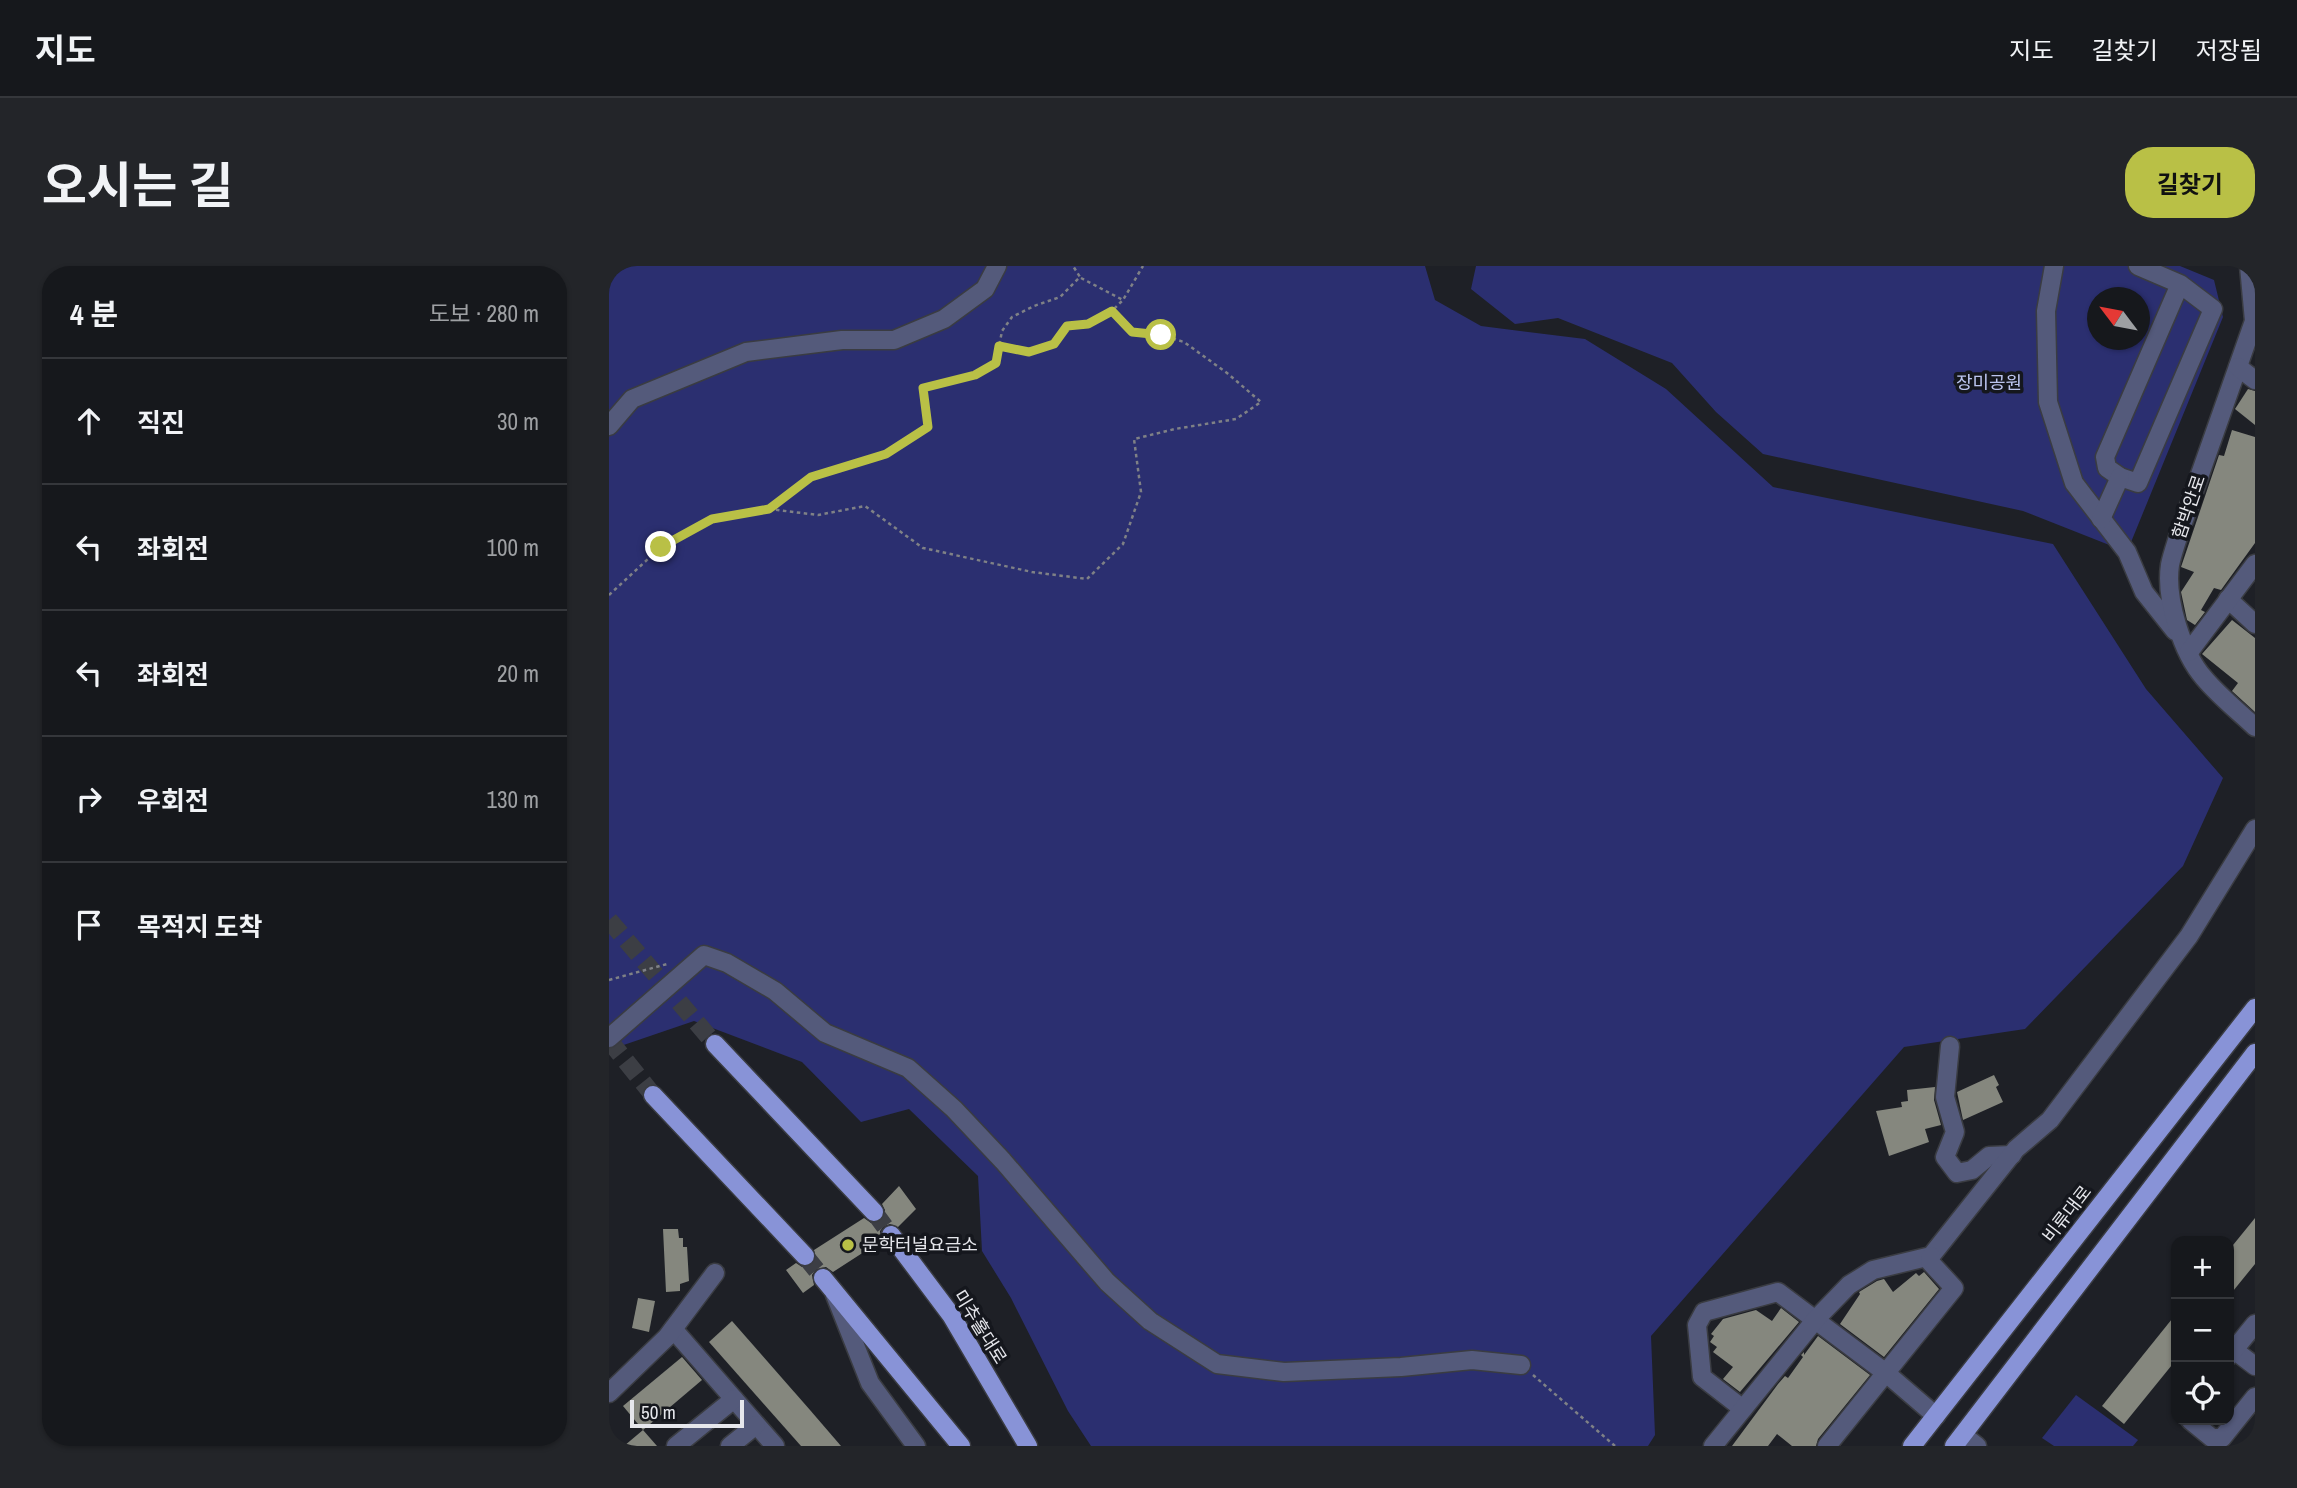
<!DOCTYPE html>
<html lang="ko">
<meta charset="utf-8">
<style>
:root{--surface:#16181c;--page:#232529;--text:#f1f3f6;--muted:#9ea0a3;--line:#35373b;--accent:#b9c046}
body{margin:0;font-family:"Archivo Narrow","Noto Sans KR",sans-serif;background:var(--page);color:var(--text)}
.controls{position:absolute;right:21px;bottom:21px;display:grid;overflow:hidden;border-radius:14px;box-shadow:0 2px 5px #0004}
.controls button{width:63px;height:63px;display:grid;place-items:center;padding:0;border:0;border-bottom:2px solid var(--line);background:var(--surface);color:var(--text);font:35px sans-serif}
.compass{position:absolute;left:1478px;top:21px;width:63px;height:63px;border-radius:50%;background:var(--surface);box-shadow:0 2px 5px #0004;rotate:302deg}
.scale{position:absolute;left:21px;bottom:18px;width:114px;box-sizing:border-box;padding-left:7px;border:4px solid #e6e7ec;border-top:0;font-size:19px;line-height:24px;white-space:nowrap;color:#e6e7ec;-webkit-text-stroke:5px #15171d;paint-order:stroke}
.stop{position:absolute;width:21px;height:21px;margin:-16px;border:5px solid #b9c046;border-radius:50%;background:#fff}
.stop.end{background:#b9c046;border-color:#fff;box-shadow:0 2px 7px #0008}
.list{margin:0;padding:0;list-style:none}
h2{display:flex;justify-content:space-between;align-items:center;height:91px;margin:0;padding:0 28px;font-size:30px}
h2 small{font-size:23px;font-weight:400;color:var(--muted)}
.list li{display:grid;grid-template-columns:46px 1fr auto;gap:21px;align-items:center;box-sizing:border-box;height:126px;padding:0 28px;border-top:2px solid var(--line)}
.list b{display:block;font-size:26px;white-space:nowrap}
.list em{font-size:23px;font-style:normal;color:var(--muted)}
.icon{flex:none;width:38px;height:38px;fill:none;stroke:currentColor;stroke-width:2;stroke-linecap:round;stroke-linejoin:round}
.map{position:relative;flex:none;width:1646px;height:1180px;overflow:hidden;border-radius:28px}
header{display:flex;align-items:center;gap:42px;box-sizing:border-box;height:98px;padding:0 35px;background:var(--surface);border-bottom:2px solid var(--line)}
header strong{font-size:33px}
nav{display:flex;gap:38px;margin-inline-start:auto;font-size:24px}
.intro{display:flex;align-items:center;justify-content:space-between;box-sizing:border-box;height:168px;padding:0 42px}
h1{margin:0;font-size:49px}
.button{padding:18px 32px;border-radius:28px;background:var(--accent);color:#111;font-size:24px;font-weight:700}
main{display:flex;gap:42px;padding:0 42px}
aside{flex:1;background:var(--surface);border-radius:28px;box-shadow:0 2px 5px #0004}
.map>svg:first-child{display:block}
.green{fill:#2b2f70;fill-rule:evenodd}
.building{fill:#85877e}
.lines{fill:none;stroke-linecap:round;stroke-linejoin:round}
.minor-tunnel{stroke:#3c3e44;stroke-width:18;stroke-dasharray:18 9;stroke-linecap:butt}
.major-tunnel{stroke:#3c3e44;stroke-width:18;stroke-dasharray:18 9;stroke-linecap:butt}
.minor-casing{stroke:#3a3c42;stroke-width:21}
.major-casing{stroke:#3a3c42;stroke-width:21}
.path{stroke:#7f8186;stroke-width:2.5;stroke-dasharray:3.5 3.5;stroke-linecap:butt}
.minor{stroke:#545a7b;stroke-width:18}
.major{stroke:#8893d7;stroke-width:18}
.route{stroke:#b9c046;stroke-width:9}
.poi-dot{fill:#b9c046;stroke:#15171d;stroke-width:2.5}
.labels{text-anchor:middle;stroke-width:7;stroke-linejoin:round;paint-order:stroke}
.park-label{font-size:18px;fill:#bcc5ef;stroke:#15171d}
.street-label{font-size:18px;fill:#e6e7ec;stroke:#15171d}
.poi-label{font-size:18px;fill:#e6e7ec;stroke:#15171d;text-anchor:start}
</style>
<header>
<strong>지도</strong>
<nav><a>지도</a><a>길찾기</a><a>저장됨</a></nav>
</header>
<div class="intro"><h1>오시는 길</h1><a class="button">길찾기</a></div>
<main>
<aside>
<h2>4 분<small>도보 · 280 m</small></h2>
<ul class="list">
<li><svg class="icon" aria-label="ahead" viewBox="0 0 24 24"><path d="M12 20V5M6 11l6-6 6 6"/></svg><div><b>직진</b></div><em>30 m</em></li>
<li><svg class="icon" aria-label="left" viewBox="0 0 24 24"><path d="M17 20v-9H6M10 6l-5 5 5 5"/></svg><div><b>좌회전</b></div><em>100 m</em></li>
<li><svg class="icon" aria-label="left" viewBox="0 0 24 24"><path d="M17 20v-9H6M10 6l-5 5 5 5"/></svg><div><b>좌회전</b></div><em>20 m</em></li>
<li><svg class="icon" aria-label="right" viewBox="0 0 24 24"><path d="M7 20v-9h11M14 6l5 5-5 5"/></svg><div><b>우회전</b></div><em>130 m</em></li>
<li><svg class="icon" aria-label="arrive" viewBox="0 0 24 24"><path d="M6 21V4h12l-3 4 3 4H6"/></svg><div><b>목적지 도착</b></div></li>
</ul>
</aside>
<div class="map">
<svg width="1646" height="1180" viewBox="0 0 1646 1180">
<rect width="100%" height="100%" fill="#1e2026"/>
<!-- green -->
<g class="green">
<path d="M0 0H816L826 34 872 60 976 73 1057 123 1164 221 1444 278 1537 423 1614 512 1574 600 1416 763 1295 781 1042 1070 1046 1169 1039 1180H482L459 1145 402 1032 373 985 369 910 300 843 252 856 193 796 85 755 0 784Z"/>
<path d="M867 0H1571L1605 14 1614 51 1518 286 1414 245 1154 188 1107 146 1063 97 949 52 906 58 862 23ZM1489 32H1531V74H1489Z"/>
<path d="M1467 1129 1529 1174 1524 1180H1445L1433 1172Z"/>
</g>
<!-- building -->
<g class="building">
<path d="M1639 123 1646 125V159L1626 143Z"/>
<path d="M1623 164 1646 171V277L1612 324 1605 322 1592 344 1596 346 1586 359 1578 354 1572 326 1585 306 1572 301 1610 189 1615 190Z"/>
<path d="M1623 354 1646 372V446L1623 425 1629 417 1593 388Z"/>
<path d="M1385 809 1390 819 1387 821 1394 836 1354 854 1348 826Z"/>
<path d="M1326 821 1325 834 1332 859 1316 863 1320 876 1280 890 1267 845 1293 841 1292 836 1299 835 1298 824Z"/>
<path d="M290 920 307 943 289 961 281 958 275 960 271 965 272 975 224 1006 217 1001 207 1003 203 1009 205 1019 194 1027 177 1004 187 997 193 1001 203 999 207 993 205 984 255 952 262 957 272 955 276 944 273 938Z"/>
<path d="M1646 952V998L1620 1030V984Z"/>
<path d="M54 963H69L70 972H74V981H78L80 1015 71 1018V1025L57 1026Z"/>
<path d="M1315 1006 1330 1023 1275 1091 1231 1058 1251 1028 1250 1026 1268 1015 1275 1013 1284 1026 1307 1007 1310 1010Z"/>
<path d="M29 1032 46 1035 40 1066 23 1062Z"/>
<path d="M1172 1042 1190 1056 1131 1126 1114 1113 1124 1101 1104 1086 1108 1081 1101 1076 1105 1070 1102 1068 1114 1053 1147 1044 1163 1055Z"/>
<path d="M1567 1048V1094L1515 1158 1493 1140Z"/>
<path d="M123 1055 201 1144 232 1180H192L100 1076Z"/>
<path d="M1209 1070 1261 1109 1209 1173 1207 1180H1183L1168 1168 1159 1180H1123L1169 1118 1176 1110 1179 1112 1194 1091 1192 1089 1195 1086V1089Z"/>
<path d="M73 1091 93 1114 34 1164 14 1140Z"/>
<path d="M34 1164 48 1180H15Z"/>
</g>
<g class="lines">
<!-- minor-tunnel -->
<g class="minor-tunnel">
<path d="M265 946 282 969"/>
<path d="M196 990 214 1012"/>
</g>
<!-- major-tunnel -->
<g class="major-tunnel">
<path d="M0 654 106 778"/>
<path d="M0 774 44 829"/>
</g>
<!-- minor casing -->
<g class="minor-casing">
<g id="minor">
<path d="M1445 0 1437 45 1439 136 1465 217 1518 286 1535 326 1566 365"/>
<path d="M1529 0 1571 18 1604 43 1529 217 1511 211 1498 202 1496 191 1571 18"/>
<path d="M1640 0 1645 55 1570 268C1567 278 1563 289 1561 299 1556 332 1573 387 1595 412 1610 430 1629 445 1646 461"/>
<path d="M1629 101 1646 114"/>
<path d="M0 160 23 133 137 86 233 74H285L335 53 376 23 388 0"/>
<path d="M1492 253 1511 211"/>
<path d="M1619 333 1646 358"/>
<path d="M1580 386 1646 298"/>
<path d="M0 772 95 689 118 697 166 725 216 767 299 802 345 843 394 895 498 1016 541 1055 608 1098 675 1106 792 1101 863 1094 912 1099"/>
<path d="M1341 780 1336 831 1346 866 1336 891 1348 907 1363 904 1380 890 1403 889"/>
<path d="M226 1029 261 1117 307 1180"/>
<path d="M64 1063 166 1180"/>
<path d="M1625 1084 1646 1100"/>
<path d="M1620 1090 1646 1058"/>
<path d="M0 1127 58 1071 106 1007"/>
<path d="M1134 1143 1093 1111 1088 1059 1095 1046 1169 1026 1277 1107 1327 1150"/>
<path d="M1581 1154 1603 1172H1613L1646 1131"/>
<path d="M1354 1169 1368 1180"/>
<path d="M67 1180 125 1133"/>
<path d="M121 1180 147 1159"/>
<path d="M1104 1180 1207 1053 1240 1019 1264 1004 1322 990 1407 883 1441 854 1580 670 1646 563"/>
<path d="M1218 1180 1345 1022 1321 996 1322 990"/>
</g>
</g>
<!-- major casing -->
<g class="major-casing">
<g id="major">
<path d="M106 778 265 946"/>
<path d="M44 829 196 990"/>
<path d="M282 969 342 1049 419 1180"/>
<path d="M214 1012 352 1180"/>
<path d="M1303 1180 1646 742"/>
<path d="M1345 1180 1646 787"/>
</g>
</g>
<!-- path -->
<g class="path">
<path d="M472 12 514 34 534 0"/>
<path d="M390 80 420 86 445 78 458 60 479 58 502 45"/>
<path d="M160 243 209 249 256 240 314 282 423 306 478 313 514 278 532 226 525 173 566 163 627 153 652 136 618 107 575 76 552 69 523 66 503 45 514 34"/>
<path d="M0 329 52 281 103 253 160 243 202 211 277 188 319 161 314 122 366 109 387 97 393 65 403 51 425 40 451 31 471 11 464 0"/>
<path d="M0 714 58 698"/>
<path d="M924 1109 1006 1180"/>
</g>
<!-- minor -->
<use href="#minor" class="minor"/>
<!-- major -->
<use href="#major" class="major"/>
</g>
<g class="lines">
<!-- route -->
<path class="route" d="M52 281 103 253 160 243 202 211 277 188 319 161 314 122 366 109 387 97 390 80 420 86 445 78 458 60 479 58 503 45 523 66 552 69"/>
</g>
<!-- markers -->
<circle class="poi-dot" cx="239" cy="979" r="7"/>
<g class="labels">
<!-- park labels -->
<g class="park-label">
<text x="1380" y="123">장미공원</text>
</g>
<!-- street labels -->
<g class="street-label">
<text transform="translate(1580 241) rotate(-71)" y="6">함박안로</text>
<text transform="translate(1458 948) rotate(-52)" y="6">비류대로</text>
<text transform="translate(371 1061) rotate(58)" y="6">미추홀대로</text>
</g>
<!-- poi labels -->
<g class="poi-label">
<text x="253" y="985">문학터널요금소</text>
</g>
</g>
</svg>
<div class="controls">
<button>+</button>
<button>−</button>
<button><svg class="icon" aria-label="locate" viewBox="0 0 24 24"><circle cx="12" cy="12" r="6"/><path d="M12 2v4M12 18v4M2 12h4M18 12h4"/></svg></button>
</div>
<svg class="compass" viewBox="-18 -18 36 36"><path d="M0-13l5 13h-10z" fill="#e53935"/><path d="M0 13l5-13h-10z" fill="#9ea0a3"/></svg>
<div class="scale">50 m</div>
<div class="stop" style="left:552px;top:69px"></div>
<div class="stop end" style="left:52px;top:281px"></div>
</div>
</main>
